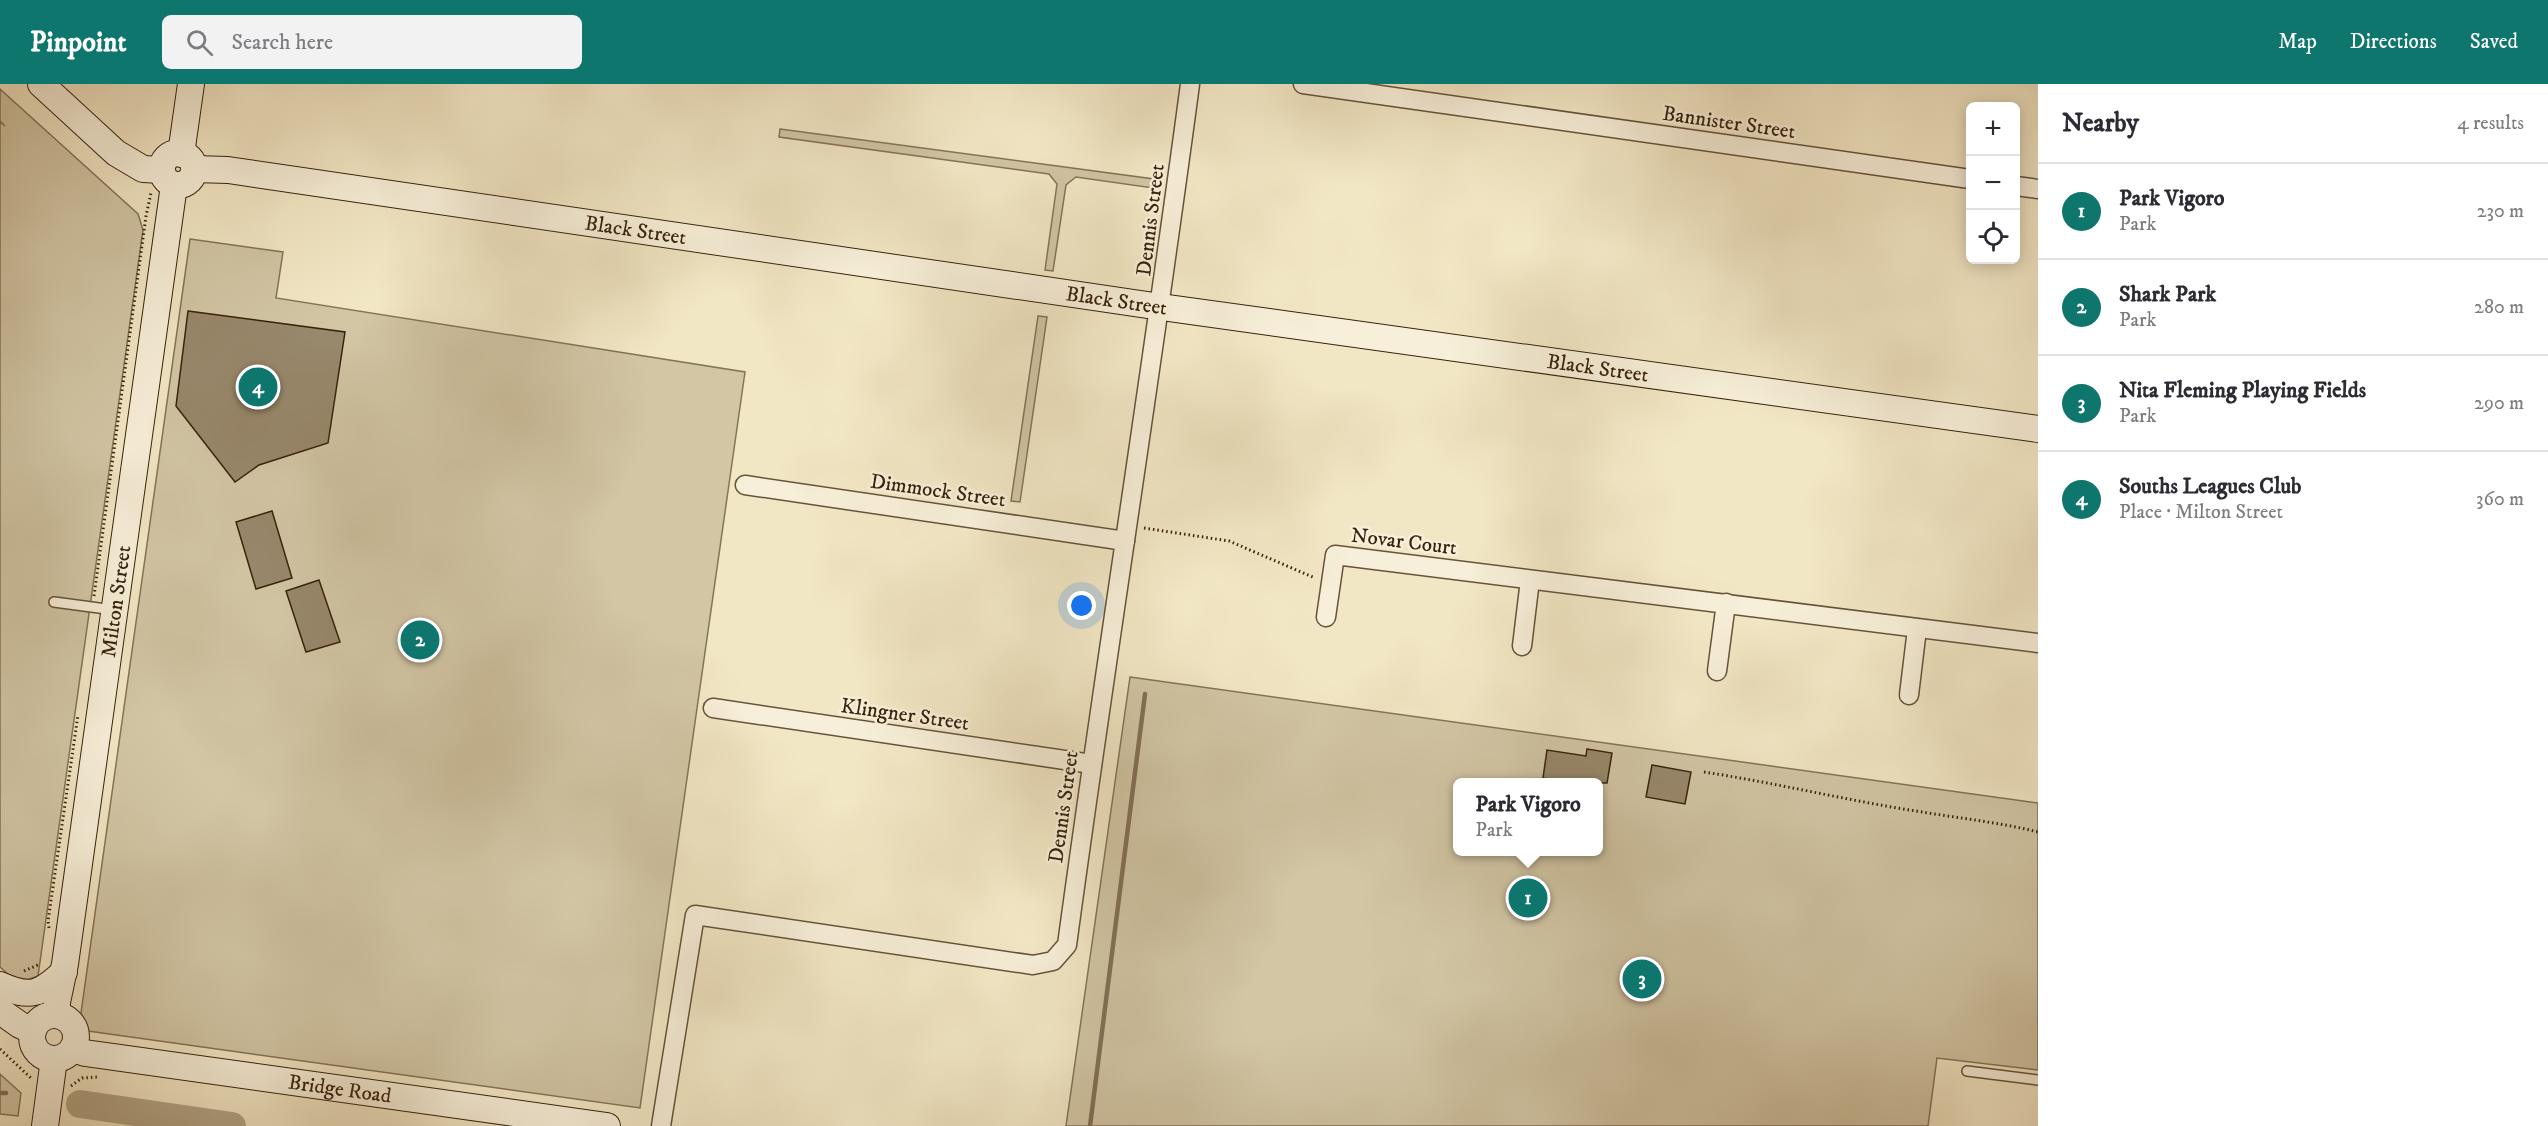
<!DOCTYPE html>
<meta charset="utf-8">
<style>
:root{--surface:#fff;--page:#f2f2f3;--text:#2b2b33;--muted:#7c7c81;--line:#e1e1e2;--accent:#0f766e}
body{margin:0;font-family:"IM FELL DW Pica",serif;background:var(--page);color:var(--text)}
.controls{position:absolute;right:18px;top:18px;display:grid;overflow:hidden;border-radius:9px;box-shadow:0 3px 15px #0003}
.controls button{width:54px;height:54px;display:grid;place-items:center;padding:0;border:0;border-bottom:2px solid var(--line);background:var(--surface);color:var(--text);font:30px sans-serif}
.you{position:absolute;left:1082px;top:522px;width:21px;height:21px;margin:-15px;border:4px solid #fff;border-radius:50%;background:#1a73e8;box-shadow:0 0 0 9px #1a73e833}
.badge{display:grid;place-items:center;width:39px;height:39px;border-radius:50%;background:var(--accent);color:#fff;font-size:20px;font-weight:700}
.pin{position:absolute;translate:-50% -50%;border:3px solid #fff;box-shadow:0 2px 6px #0006}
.popup{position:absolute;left:1453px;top:694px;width:150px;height:78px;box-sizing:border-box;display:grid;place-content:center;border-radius:9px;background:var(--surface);filter:drop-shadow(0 2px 4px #0005);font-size:20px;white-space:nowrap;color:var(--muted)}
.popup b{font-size:22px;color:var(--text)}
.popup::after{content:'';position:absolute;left:50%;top:100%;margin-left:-12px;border:12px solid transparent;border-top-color:var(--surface)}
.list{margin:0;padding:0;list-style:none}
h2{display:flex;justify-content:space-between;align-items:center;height:78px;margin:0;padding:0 24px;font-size:26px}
h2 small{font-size:20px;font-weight:400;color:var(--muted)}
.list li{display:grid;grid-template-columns:39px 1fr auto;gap:18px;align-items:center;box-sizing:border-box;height:96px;padding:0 24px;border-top:2px solid var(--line)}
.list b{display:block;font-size:22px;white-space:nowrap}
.list p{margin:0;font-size:20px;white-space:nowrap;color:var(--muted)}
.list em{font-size:20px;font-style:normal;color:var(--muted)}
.icon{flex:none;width:33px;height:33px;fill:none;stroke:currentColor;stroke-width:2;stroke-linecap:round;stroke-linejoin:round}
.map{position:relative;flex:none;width:2038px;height:1042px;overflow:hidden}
header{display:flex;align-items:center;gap:36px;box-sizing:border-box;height:84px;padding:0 30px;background:var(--accent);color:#fff}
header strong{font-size:28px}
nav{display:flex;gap:33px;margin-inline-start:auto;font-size:21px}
.search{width:420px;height:54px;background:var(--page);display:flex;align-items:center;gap:15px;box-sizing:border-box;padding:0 21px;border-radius:9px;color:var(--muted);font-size:22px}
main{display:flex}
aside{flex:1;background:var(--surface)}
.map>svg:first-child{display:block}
.green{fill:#d2c6a5;stroke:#847458;stroke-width:1.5;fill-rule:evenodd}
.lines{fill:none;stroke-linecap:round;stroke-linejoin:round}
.stream{stroke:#817055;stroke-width:4.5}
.river{stroke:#b2a486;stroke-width:28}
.building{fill:#98886c;stroke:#37220b;stroke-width:1.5}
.lane-casing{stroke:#66533a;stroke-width:12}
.street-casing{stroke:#66533a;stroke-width:21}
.secondary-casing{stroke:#37220b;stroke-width:28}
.path{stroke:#37220b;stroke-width:3;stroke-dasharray:1.5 3;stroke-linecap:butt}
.lane{stroke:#f7efd9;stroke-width:9}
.street{stroke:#f7efd9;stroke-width:18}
.secondary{stroke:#f7efd9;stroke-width:26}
.labels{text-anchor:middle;stroke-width:5;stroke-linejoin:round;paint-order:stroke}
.street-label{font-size:21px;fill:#37220b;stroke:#f7efd9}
</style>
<header>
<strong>Pinpoint</strong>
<div class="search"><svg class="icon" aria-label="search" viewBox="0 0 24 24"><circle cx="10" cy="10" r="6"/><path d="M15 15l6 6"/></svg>Search here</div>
<nav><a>Map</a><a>Directions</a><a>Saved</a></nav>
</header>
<main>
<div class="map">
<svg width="2038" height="1042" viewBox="0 0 2038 1042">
<rect width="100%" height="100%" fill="#f2e7c5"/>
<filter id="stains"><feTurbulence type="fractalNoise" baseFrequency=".00333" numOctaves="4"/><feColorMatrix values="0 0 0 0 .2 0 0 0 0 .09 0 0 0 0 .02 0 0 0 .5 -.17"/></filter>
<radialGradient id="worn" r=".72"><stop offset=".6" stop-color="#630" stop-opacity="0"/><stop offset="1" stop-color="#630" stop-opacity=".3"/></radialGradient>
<!-- green -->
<g class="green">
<path d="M0 5 138 130 143 146 38 892 18 899 0 883V38L5 42 0 37Z"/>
<path d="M780 45 1154 95 1153 104 1076 93 1066 101 1053 187 1045 186 1057 100 1049 90 779 53Z"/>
<path d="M190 155 283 168 276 214 745 288 640 1024 88 947 80 936Z"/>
<path d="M1038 232 1047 233 1020 418 1011 417Z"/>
<path d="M1130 593 2038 719V986L1937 974 1928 1042H1066ZM1458 698H1598V768H1458Z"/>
<path d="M0 990 21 1009 18 1032 0 1030Z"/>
</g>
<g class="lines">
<!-- stream -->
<g class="stream">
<path d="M0 1009H6"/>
<path d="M1090 1042 1145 610"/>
</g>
<!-- river -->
<path class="river" d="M80 1020 232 1042"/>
</g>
<!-- building -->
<g class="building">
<path d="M188 227 345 248 328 359 259 381 235 398 176 322Z"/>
<path d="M272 427 292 494 256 505 236 438Z"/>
<path d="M319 496 340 558 306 568 286 507Z"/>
<path d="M1587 665 1612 669 1607 699H1570L1543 694 1547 666 1586 672Z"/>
<path d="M1652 681 1691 688 1685 720 1646 713Z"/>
</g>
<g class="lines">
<!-- lane casing -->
<g class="lane-casing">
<g id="lane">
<path d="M54 518 114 526"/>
<path d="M1967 987 2038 996"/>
</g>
</g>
<!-- street casing -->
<g class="street-casing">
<g id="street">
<path d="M1303 0 1970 95"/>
<path d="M2016 102 2038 105"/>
<path d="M745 401 1125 457"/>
<path d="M1326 533 1335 471 2038 559"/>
<path d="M1522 562 1530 496"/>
<path d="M1717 587 1726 519"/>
<path d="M1909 611 1917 545"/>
<path d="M713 624 1092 680"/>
<path d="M661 1042 695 831 1033 881 1053 877 1067 861C1106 573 1152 287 1190 0"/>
</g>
</g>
<!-- secondary casing -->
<g class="secondary-casing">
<g id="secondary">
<path d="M41 0 116 69 143 85 162 86"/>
<circle cx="178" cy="85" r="16"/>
<path d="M181 70 191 0"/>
<path id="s1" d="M194 85 228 86 1161 223 2038 345"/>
<path d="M0 901C31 915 40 910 64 888"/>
<path d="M0 927 20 941 33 947"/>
<circle cx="54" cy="953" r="22"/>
<path id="s2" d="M57 931V918L65 880 174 101"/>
<path id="s3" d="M73 965 85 969 607 1042"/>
<path d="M45 1042 54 975"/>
</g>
</g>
<!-- path -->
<g class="path">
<path d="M1144 444 1229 457 1315 494"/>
<path d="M94 512 146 132 151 109"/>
<path d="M1704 688C1776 699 1845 716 1916 727 1957 734 1998 738 2038 748"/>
<path d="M49 844 48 837 78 631"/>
<path d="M24 887 40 880"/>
<path d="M0 965 32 995"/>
<path d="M71 1002 82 994 98 993"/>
</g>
<!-- lane -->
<use href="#lane" class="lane"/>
<!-- street -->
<use href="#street" class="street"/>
<!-- secondary -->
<use href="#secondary" class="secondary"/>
</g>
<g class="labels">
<!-- street labels -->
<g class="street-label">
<text transform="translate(1729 38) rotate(8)" y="7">Bannister Street</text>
<text transform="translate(1150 136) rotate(-83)" y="7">Dennis Street</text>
<text dy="7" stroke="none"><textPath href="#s1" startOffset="446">Black Street</textPath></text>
<text dy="7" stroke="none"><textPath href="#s1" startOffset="932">Black Street</textPath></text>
<text dy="7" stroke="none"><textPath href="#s1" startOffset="1418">Black Street</textPath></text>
<text transform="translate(938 406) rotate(8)" y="7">Dimmock Street</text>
<text transform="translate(1404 457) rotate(7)" y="7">Novar Court</text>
<text dy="7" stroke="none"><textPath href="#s2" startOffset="418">Milton Street</textPath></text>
<text transform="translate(905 630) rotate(8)" y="7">Klingner Street</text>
<text transform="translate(1063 723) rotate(-82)" y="7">Dennis Street</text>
<text dy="7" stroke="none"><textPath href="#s3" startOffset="270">Bridge Road</textPath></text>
</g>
</g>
<rect width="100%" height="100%" filter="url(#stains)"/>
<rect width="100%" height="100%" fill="url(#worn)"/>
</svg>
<div class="controls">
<button>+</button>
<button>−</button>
<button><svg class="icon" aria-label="locate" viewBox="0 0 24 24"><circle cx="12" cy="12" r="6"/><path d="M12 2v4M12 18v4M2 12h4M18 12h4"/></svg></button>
</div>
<div class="you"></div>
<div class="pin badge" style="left:1528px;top:814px">1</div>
<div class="popup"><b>Park Vigoro</b>Park</div>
<div class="pin badge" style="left:420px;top:556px">2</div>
<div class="pin badge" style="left:1642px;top:895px">3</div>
<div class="pin badge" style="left:258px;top:303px">4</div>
</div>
<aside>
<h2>Nearby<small>4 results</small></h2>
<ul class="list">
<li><span class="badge">1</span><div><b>Park Vigoro</b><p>Park</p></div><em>230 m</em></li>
<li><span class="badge">2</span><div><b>Shark Park</b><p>Park</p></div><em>280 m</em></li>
<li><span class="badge">3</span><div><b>Nita Fleming Playing Fields</b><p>Park</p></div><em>290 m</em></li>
<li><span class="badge">4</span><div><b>Souths Leagues Club</b><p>Place · Milton Street</p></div><em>360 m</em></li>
</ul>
</aside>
</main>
